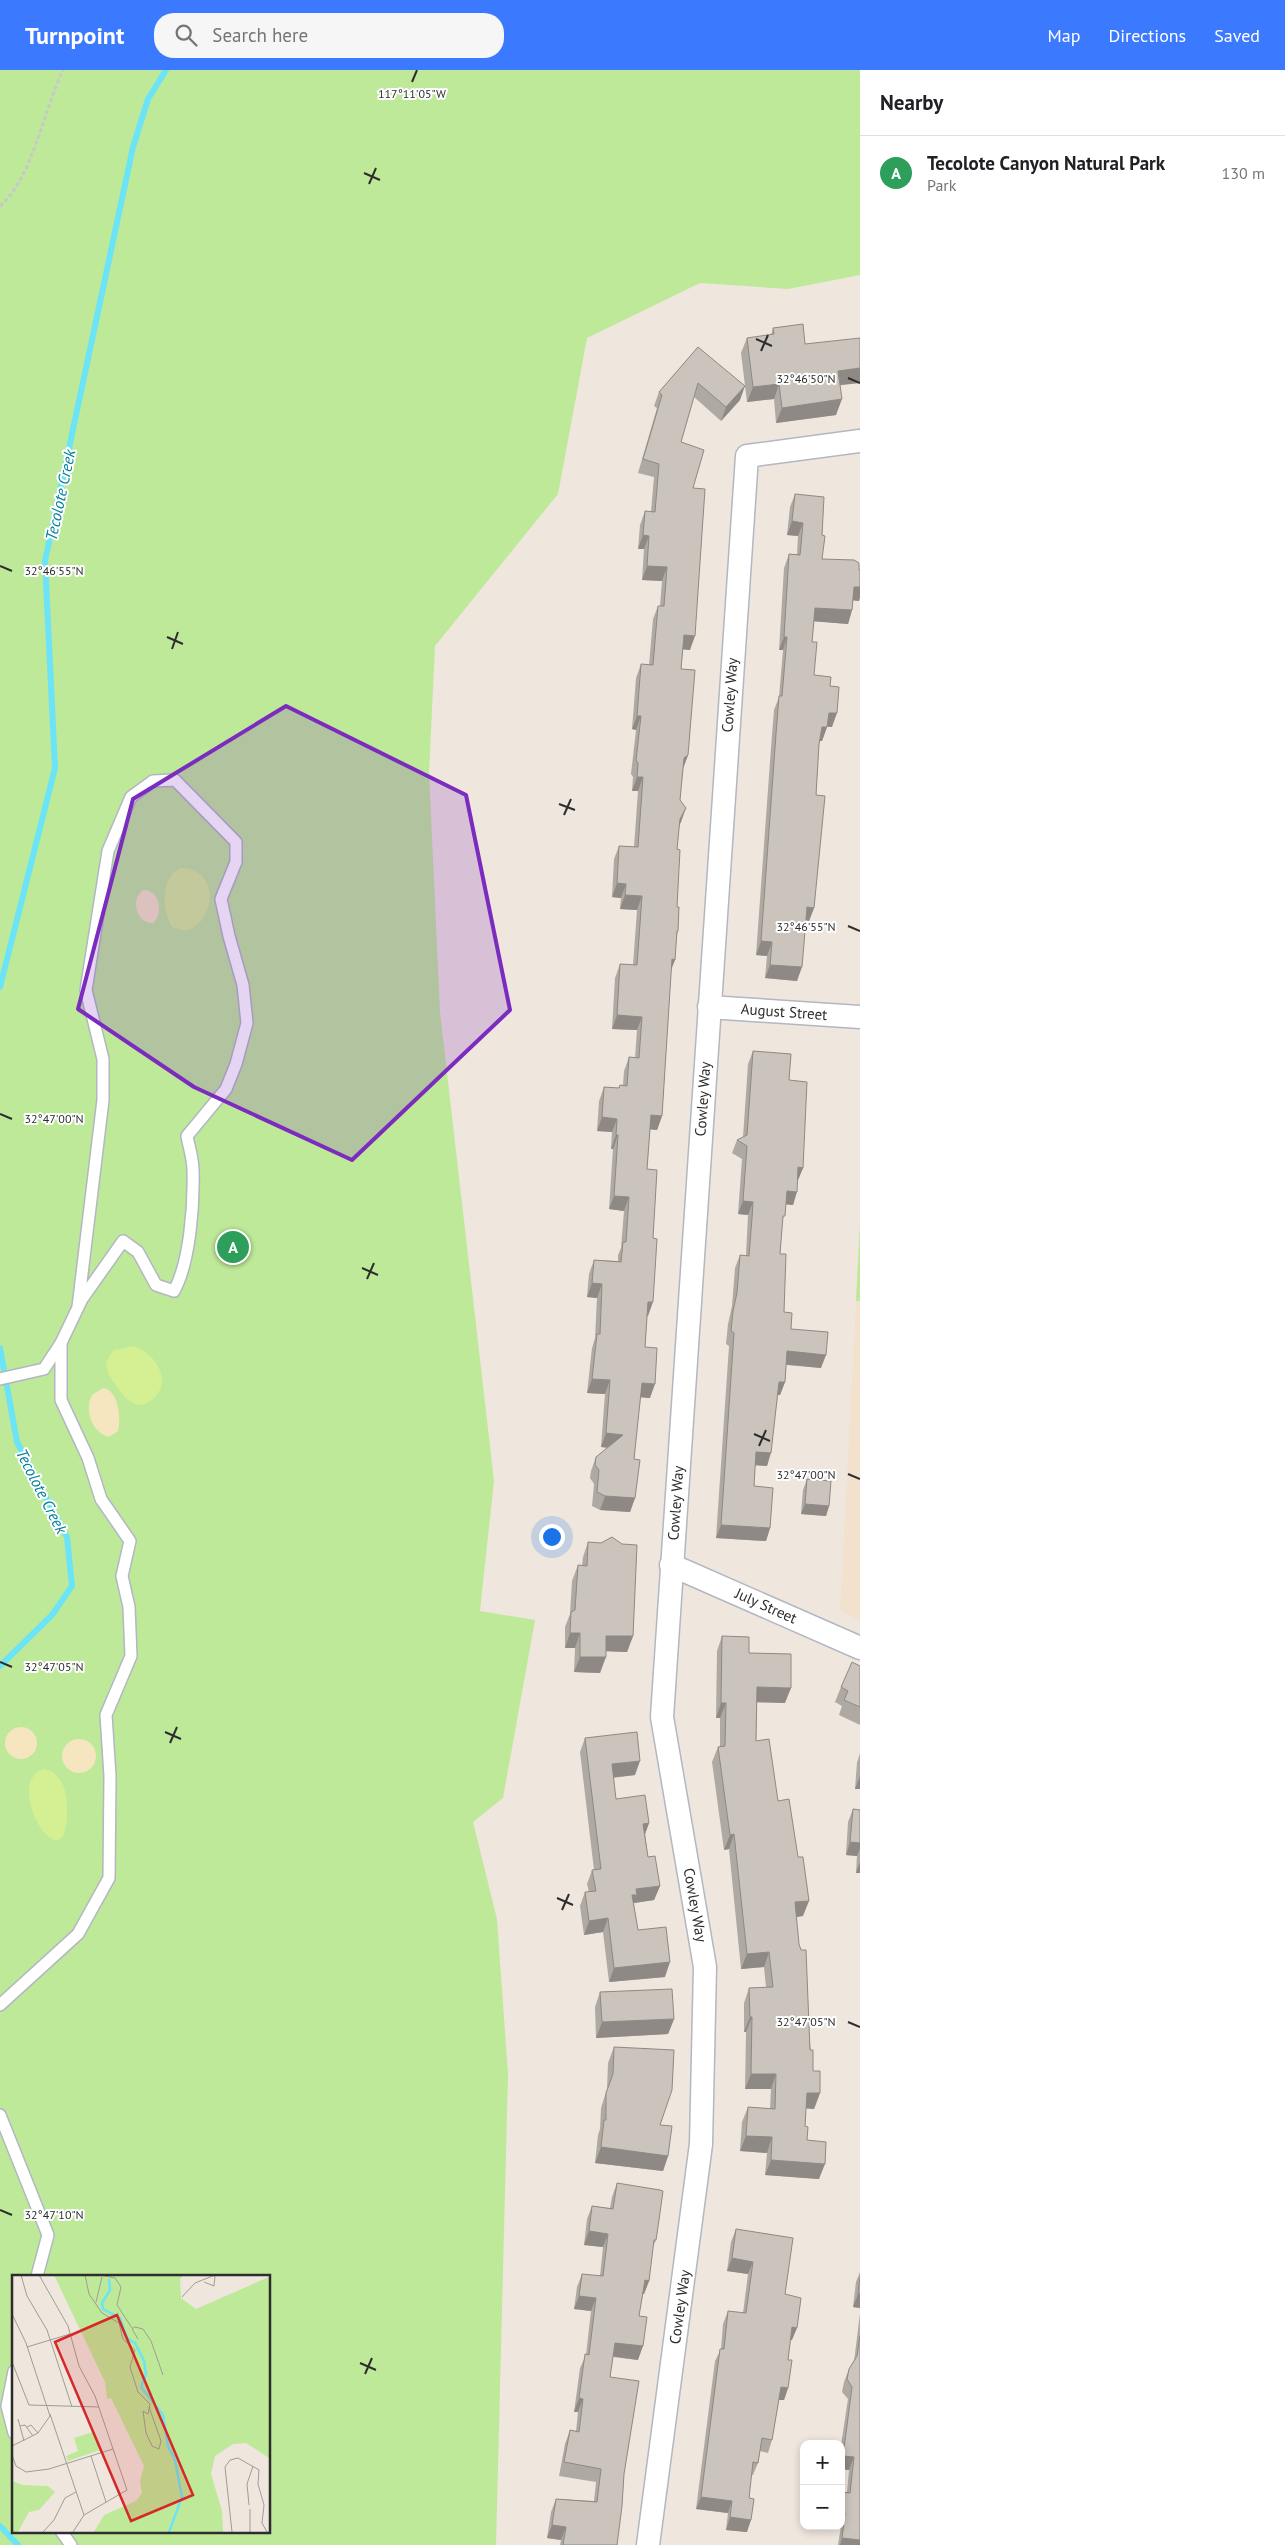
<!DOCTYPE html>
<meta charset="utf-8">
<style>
:root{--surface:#fff;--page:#f6f6f6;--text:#202124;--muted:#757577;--line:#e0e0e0;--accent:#3b79ff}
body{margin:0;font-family:"PT Sans",sans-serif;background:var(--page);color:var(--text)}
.controls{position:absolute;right:15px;bottom:15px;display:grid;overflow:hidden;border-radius:10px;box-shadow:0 2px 8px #0003}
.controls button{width:45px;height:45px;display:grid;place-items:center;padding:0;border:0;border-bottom:1px solid var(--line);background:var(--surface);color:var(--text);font:25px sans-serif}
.you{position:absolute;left:551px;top:1466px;width:18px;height:18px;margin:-12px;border:4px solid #fff;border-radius:50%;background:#1a73e8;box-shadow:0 0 0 8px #1a73e833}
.badge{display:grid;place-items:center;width:32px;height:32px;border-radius:50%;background:var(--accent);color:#fff;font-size:16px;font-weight:700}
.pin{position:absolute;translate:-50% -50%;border:2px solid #fff;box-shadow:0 1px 5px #0006}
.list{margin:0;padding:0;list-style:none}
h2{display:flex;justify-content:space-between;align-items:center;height:65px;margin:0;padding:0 20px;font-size:21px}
h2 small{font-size:16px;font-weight:400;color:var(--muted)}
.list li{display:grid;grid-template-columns:32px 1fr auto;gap:15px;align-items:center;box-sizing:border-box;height:75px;padding:0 20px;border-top:1px solid var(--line)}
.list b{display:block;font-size:19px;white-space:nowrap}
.list p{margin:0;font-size:16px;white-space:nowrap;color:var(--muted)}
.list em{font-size:16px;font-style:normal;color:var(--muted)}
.icon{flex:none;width:28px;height:28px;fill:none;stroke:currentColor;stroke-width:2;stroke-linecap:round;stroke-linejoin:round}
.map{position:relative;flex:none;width:860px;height:2475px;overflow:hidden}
header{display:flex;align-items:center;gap:30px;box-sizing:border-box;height:70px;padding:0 25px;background:var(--accent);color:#fff}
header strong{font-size:24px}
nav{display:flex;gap:28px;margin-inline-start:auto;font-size:18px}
.search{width:350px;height:45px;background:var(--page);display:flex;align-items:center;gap:12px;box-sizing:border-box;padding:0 18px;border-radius:20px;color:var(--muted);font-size:19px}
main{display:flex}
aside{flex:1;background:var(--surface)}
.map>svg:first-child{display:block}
.education{fill:#f1e1cd}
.green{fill:#bee998;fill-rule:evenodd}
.sand{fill:#f5e6c0}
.pitch{fill:#d5f093}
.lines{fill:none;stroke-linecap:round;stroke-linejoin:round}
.stream{stroke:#6be4f7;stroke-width:6}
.service-casing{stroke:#b2b7c1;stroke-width:14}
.minor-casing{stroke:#b2b7c1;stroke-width:25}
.path{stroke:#c8c8c8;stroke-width:3;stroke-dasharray:4 2.5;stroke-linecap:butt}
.service{stroke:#fff;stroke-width:11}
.minor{stroke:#fff;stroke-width:22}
.wall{fill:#afa9a3}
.shaded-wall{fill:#8e8984}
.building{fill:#cbc4bd;stroke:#8e8984}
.marked{fill:#7b2cbf;fill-opacity:0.2;stroke:#7b2cbf;stroke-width:4;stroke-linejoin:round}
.ticks{fill:none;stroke:#2d2d2d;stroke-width:2}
.labels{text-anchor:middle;stroke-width:4;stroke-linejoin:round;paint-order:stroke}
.street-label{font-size:15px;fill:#2d2d2d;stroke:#fff}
.water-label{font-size:16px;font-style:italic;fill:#0580a1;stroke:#fff}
.inset-river{fill:none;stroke:#6be4f7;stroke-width:2.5}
.inset-road{fill:none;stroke:#a19c97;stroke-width:1}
.view{fill:#d62828;fill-opacity:0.15;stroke:#d62828;stroke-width:2.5}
.inset-edge{fill:none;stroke:#2d2d2d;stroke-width:2.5}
.ticks-label{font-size:12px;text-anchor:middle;fill:#2d2d2d;stroke:#fff;stroke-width:4;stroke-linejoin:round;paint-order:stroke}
</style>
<header>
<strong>Turnpoint</strong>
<div class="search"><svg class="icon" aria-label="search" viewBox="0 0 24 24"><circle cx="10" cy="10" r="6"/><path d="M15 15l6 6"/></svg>Search here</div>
<nav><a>Map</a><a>Directions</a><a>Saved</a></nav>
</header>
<main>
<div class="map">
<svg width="860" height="2475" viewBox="0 0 860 2475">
<rect width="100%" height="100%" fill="#efe6de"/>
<!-- education -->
<path class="education" d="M860 1154V1550L840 1541Z"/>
<!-- green -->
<g class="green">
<path d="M0 0H860V205L788 219 700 213 587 268 558 424 435 576 429 703 440 942 494 1411 480 1541 535 1550 503 1728 473 1752 497 1849 508 2004 496 2475H0ZM14 2206H269V2461H14Z"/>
<path d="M860 1154V1231H856Z"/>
</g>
<!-- sand -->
<g class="sand">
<path d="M143 820C160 820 164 843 153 853 136 854 130 829 143 820Z"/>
<path d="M103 1318C119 1320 121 1349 118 1361L109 1367C92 1363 84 1340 92 1325Z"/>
<circle cx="21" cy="1673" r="16"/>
<circle cx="79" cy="1686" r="17"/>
</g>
<!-- pitch -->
<g class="pitch">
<path d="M180 798C219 797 218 851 186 861L172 857C162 840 160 809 180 798Z"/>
<path d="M134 1276C162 1286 176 1323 142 1335 128 1334 123 1325 115 1314 106 1302 102 1293 114 1280Z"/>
<path d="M44 1699 53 1702C66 1715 67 1725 67 1743 66 1819 0 1712 44 1699Z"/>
</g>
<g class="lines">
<!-- stream -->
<g class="stream">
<path d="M0 917 55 698 45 491 133 77 148 29 166 0"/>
<path d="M0 1278 17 1372 67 1467 72 1516 52 1545 0 1596"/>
<path d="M0 2456 18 2475"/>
</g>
<!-- service casing -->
<g class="service-casing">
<g id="service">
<path d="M0 1309 44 1299 61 1273"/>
<path d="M0 1935 78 1864 109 1808 110 1706 106 1645 131 1586 129 1537 122 1506 130 1471 101 1429 88 1388 61 1330V1273L82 1229 123 1171 138 1182 156 1215 174 1221C190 1192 194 1135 193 1100 193 1089 189 1077 187 1066L226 1019 236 994 247 953 243 915 229 866 221 829 236 792V772L175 710 153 711 131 727 108 781 86 920 103 989V1030L78 1237"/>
<path d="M0 2045 48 2165 37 2206"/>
<path d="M14 2301 7 2336 14 2363"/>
<path d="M61 2461 71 2475"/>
</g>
</g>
<!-- minor casing -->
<g class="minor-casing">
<g id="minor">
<path d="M709 937 860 947"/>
<path d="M671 1495 860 1578"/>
<path d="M648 2475 701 2074 705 1897 662 1647 747 386 860 371"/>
</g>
</g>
<!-- path -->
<path class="path" d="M0 136C32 109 44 39 63 0"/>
<!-- service -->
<use href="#service" class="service"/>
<!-- minor -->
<use href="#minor" class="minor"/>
</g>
<!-- wall -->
<g class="wall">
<path d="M773 258 805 274 840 316 836 345 776 353 774 329 747 332 741 283 747 268 771 265Z"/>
<path d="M698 277 740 330 721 351 694 327 681 372 693 418 690 580 683 579 681 599 688 685 683 698 680 730 681 752 679 755 677 779V837L678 861 676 868 671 900 662 1046 657 1060 650 1059 647 1099 648 1246H647L645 1277 650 1328 640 1327 634 1389 635 1428 630 1442 600 1440 592 1436 594 1414 590 1408 591 1401 596 1387 607 1378 601 1377 605 1324 587 1323 592 1278 595 1268 597 1228 587 1227 589 1204 594 1190 618 1191V1185L621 1178 624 1141 609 1139 613 1079H611L612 1062 597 1061 599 1031 604 1017 618 1018 620 1015H623L624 1001 629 987 635 988 637 960 612 959 615 908 620 894 633 895 637 840 620 839 621 828 612 827 614 789 619 776 634 777 638 721H632L633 707 631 704 636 660 632 659 636 608 641 594 649 595 653 549 658 536H660L662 511 642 510 644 479H638L640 455 645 441 651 442 654 407 638 403 657 338 654 336 659 322Z"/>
<path d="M795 424 822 465V489L860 500V527L859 531 853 530 852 540 848 554 814 551 812 572 814 605 830 616 832 657H827L822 671H820L819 674 816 725 814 838 809 851H805L797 911 765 908 767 886 756 885 771 678 774 640 779 627 783 580H779L784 498 789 484H797L798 466 787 465 790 437Z"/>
<path d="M753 981 789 1010 803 1098 798 1110 793 1135 786 1134 782 1154 780 1184 784 1242 791 1259 821 1298 786 1295 785 1312 780 1325H778L767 1396 755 1395 754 1416 770 1458 766 1471 716 1468 729 1276 726 1274 728 1254 732 1236 735 1198 740 1185H746L748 1145 738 1144 742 1089 732 1083 737 1070 743 1067 748 994Z"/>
<path d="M807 1409 829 1436 826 1446 801 1444 803 1420Z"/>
<path d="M588 1472 633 1566 627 1582 606 1581 600 1603 574 1602 575 1578H565V1557L570 1544 572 1511 578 1495 582 1496 583 1487Z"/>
<path d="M722 1566 749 1583 785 1633 757 1632 756 1671 778 1731 803 1846 796 1847 813 2001 820 2023 814 2039 806 2038 805 2056 807 2070 819 2109 765 2105 767 2083 740 2081 742 2052 748 2037 770 2039 771 2019H745L746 1962H744V1933L749 1918 766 1917 764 1897 741 1899 729 1779 724 1780 712 1692 718 1677 720 1676V1648H716L717 1581Z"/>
<path d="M860 1596V1655L839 1645 842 1636 835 1632 841 1617Z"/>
<path d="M585 1668 635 1705 613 1708 616 1729 649 1753 645 1764 648 1787 660 1816 654 1830 634 1833V1835L638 1860 665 1907 609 1912 603 1862 584 1865 580 1836 585 1822H589L587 1814 592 1800H594L580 1682Z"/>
<path d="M860 1683V1719H855L857 1693Z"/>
<path d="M860 1734V1803H856L857 1786 846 1785 848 1752 853 1739 860 1740Z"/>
<path d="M600 1922 674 1949 668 1964 596 1968 595 1937Z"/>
<path d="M614 1977 660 2055 668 2086 663 2101 595 2093 598 2065 600 2059 601 2038 607 2019 608 1993Z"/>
<path d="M617 2113 656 2170 652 2179 649 2211 644 2224H643L639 2246 638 2290 613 2287 610 2307 624 2404 617 2475H560L561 2470 547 2468 551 2442 556 2429 594 2431 596 2412 559 2406 565 2374 570 2360 576 2361 578 2342H574L580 2298 586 2285 591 2241 574 2239 577 2217 582 2204 600 2206 603 2177 584 2175 587 2149 592 2136 610 2138 612 2127Z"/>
<path d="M736 2159 785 2224 792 2270H790L788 2290V2318L784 2330H779L772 2370 768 2383 760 2381 758 2393 753 2405H751L749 2428 747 2462 726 2460 728 2443 696 2439 715 2291 721 2279 723 2254 728 2241 743 2243 748 2204 727 2201 731 2172Z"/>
<path d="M860 2202V2238L853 2237 856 2212Z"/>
<path d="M860 2243V2475H838L841 2456V2422H847L849 2400 841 2399V2375L848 2329 842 2322 844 2312 849 2299 854 2292Z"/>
</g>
<!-- shaded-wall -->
<g class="shaded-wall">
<path d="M860 298V313L833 316 838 301Z"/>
<path d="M779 314 774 329 747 332 753 317Z"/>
<path d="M745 316 740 330 721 351 726 337Z"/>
<path d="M842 329 836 345 776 353 782 338Z"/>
<path d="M792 451 803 453 798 466 787 465Z"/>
<path d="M643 465 649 466 644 479H638Z"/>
<path d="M647 496 667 497 662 511 642 510Z"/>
<path d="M854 517H860V527L859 531 849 530Z"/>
<path d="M815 538 852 540 848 554 810 551Z"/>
<path d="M684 565 695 566 690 580 679 579Z"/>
<path d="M784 567H787L783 580H779Z"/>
<path d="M829 643H837L832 657 824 656Z"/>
<path d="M637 646H641L636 660 632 659Z"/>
<path d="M822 657H827L822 671H818Z"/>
<path d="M688 685 683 699 684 688Z"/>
<path d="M637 707H643L638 721H632Z"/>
<path d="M686 738 681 752 675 763 680 749Z"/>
<path d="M617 813 626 814 621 828 612 827Z"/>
<path d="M625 825 642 826 637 840 620 839Z"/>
<path d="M807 837 814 838 809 851H802Z"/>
<path d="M761 871 772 872 767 886 756 885Z"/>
<path d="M672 889 675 890 670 903Z"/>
<path d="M770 895 802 897 797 911 765 908Z"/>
<path d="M617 945 642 947 637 960 612 959Z"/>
<path d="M651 1045 662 1046 657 1060 646 1059Z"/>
<path d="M602 1047 617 1049 612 1062 597 1061Z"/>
<path d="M616 1065H618L613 1079H611Z"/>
<path d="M798 1097 803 1098 798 1110Z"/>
<path d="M787 1121 797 1122 793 1135 782 1134Z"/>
<path d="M614 1126 629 1127 624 1141 609 1139Z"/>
<path d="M743 1131 753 1132 748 1145 738 1144Z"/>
<path d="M592 1213 602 1214 597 1228 587 1227Z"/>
<path d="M648 1232H653L648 1246H643Z"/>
<path d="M787 1281 826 1285 821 1298 782 1294Z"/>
<path d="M592 1309 610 1310 605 1324 587 1323Z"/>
<path d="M779 1312H785L780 1325H775Z"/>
<path d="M642 1313 655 1314 650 1328 637 1327Z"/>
<path d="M606 1363 623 1365 618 1378 601 1377Z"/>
<path d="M756 1382 771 1383 767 1396 751 1395Z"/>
<path d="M605 1426 635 1428 630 1442 600 1440Z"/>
<path d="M805 1434 829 1436 826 1446 801 1444Z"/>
<path d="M721 1455 770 1458 766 1471 716 1468Z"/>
<path d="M570 1563H580L575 1578H565Z"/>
<path d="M606 1566H633L627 1582 600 1581Z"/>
<path d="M580 1587H606L600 1603 574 1602Z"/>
<path d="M757 1617 791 1618 785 1633 751 1632Z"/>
<path d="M721 1633H726L720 1648H716Z"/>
<path d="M640 1691 635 1705 607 1708 612 1694Z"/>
<path d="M860 1706V1719H855Z"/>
<path d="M649 1753 644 1767 643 1754Z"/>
<path d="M734 1764 729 1779 724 1780 730 1765Z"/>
<path d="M850 1772 860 1773V1779L857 1786 846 1785Z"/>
<path d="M860 1792V1803H856Z"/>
<path d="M660 1816 654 1830 634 1833 632 1839V1825L636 1819Z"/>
<path d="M809 1831 803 1846 789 1848 795 1832Z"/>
<path d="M608 1848 603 1862 584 1865 589 1851Z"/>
<path d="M769 1882 764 1897 741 1899 747 1884Z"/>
<path d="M670 1892 665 1907 609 1912 614 1898Z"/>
<path d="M750 1947H752L746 1962H744Z"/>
<path d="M674 1949 668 1964 596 1968 602 1952Z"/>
<path d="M751 2004H776L771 2019H745Z"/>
<path d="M807 2023H820L814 2039 802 2038Z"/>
<path d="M746 2066 772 2067 767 2083 740 2081Z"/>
<path d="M601 2077 668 2086 663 2101 595 2093Z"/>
<path d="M771 2090 825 2094 819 2109 765 2105Z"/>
<path d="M589 2161 608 2164 603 2177 584 2175Z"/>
<path d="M732 2188 753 2192 748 2204 727 2201Z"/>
<path d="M645 2210 649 2211 644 2224H640Z"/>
<path d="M858 2224H860V2238L853 2237Z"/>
<path d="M579 2226 596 2228 591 2241 574 2239Z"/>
<path d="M792 2257 797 2258 792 2270 787 2269Z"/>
<path d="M615 2273 643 2276 638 2290 610 2286Z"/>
<path d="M781 2317 788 2318 784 2330H776Z"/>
<path d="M579 2328 583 2329 578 2342H574Z"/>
<path d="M843 2386 854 2387 849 2400 841 2399V2389Z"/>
<path d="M701 2427 732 2431 728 2443 696 2439Z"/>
<path d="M841 2442 845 2443 841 2454Z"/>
<path d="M730 2447 751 2450 747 2462 726 2460Z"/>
<path d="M552 2455 566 2457 561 2470 547 2468Z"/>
<path d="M842 2468 860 2470V2475H840Z"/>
</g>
<!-- building -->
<g class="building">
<path d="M803 254 805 274 860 268V298L838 301 842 329 782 338 779 314 753 317 747 268 774 264 773 258Z"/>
<path d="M698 277 745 316 726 337 698 313 681 372 704 380 693 418 705 419 695 566 684 565 681 599 695 600 688 685 684 688 680 730 686 738 680 749 677 779 680 780 677 837H679L678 861H677L675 890 672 889 662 1046 651 1045 647 1099 657 1100 653 1168 657 1169 653 1232H648L645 1277 657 1278 655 1314 642 1313 634 1389 640 1390 635 1428 605 1426 597 1422 599 1400 595 1395 596 1387 623 1365 606 1363 610 1310 592 1309 597 1264H600L602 1214 592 1213 594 1190 621 1192 623 1172H626L629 1127 614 1126 618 1065H616L617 1049 602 1047 604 1017 619 1018 620 1015 627 1016 629 987 639 988 642 947 617 945 620 894 637 895 642 826 625 825 626 814 617 813 619 776 638 777 643 707H637L638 693 636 690 641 646H637L641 594 653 595 658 536H664L667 497 647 496 649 466 643 465 645 441 655 442 659 394 643 389 662 325 659 322Z"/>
<path d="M795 424 824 427 822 465 825 466 822 489 854 490 859 493V500H860V517H854L852 540 815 538 812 572H817L814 605 831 607 830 616 839 617 837 643H829L827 657H822L819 674 816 725 825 726 814 838 807 837 802 897 770 895 772 872 761 871 776 664 779 626H782L787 567H784L789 484 800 485 803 453 792 451Z"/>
<path d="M753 981 791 984 789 1010 807 1012 803 1098 798 1097 797 1122 787 1121 785 1146H783L780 1184H786L784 1242 792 1243 791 1259 828 1262 826 1285 787 1281 785 1312H779L771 1383 756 1382 754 1416 773 1418 770 1458 721 1455 734 1263 731 1261 733 1241 737 1223 740 1185 749 1186 752 1148 753 1132 743 1131 747 1076 737 1070 747 1065Z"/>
<path d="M807 1409 831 1411 829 1436 805 1434Z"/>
<path d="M612 1467 622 1474 637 1475 633 1566H606V1587H580V1563H570L571 1542 575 1540 578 1495 587 1496 588 1472 601 1473Z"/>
<path d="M722 1566 749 1567V1583L791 1584V1618L757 1617 756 1671 769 1669 778 1731 789 1729 798 1787H803L809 1831 795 1832 799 1874 801 1880H806L810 1980H813V2001H820V2023H807L805 2056 808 2057 807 2070 826 2072 825 2094 771 2090 772 2067 746 2066 748 2037 775 2039 776 2004H751L752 1947H750L749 1918 773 1917 769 1882 747 1884 734 1764 730 1765 718 1677 725 1676 726 1633H721Z"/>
<path d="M852 1592 860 1596V1637L844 1630 848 1621 841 1617Z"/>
<path d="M637 1662 640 1691 612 1694 616 1729 645 1725 649 1753 643 1754 648 1787 655 1786 660 1816 636 1819 637 1825H632L638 1860 666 1857 670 1892 614 1898 608 1848 589 1851 585 1822 596 1821 592 1800 601 1799 585 1668Z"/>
<path d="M853 1739 860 1740V1773L850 1772Z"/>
<path d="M672 1919 674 1949 602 1952 600 1922Z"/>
<path d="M614 1977 674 1980 672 2020 660 2055 672 2056 668 2086 601 2077 604 2050H606V2023L613 2004Z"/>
<path d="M617 2113 660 2120 663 2121 659 2150 656 2170H654L649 2211 645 2210 639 2246 647 2247 643 2276 615 2273 610 2307 639 2311 624 2404 622 2436 617 2475H563L566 2457 552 2455 556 2429 597 2432 601 2399 564 2392 570 2360 579 2362 583 2329 579 2328 585 2284 589 2285 596 2228 579 2226 582 2204 603 2206 608 2164 589 2161 592 2136 613 2139Z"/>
<path d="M736 2159 793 2168 785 2224 801 2228 797 2258 792 2257 788 2290H792L788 2318 781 2317 772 2370 762 2368 758 2393 753 2392 749 2428 754 2429 751 2450 730 2447 732 2431 701 2427 720 2279H724L728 2241 746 2243 753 2192 732 2188Z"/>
<path d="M860 2207V2224H858Z"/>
<path d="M860 2266V2470L842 2468 845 2443 841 2442V2422L850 2423 854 2387 843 2386 852 2317 847 2309 849 2299 857 2286Z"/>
</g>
<!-- marked area -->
<path class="marked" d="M286 636 466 725 510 940 352 1090 194 1017 78 939 133 729Z"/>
<!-- ticks -->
<path class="ticks" d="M412 12 417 0M364 103 380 110M369 114 376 98M756 269 772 276M761 281 768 265M848 308 860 313M0 496 12 501M167 567 183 574M172 579 178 562M559 734 575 740M564 745 571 729M848 856 860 861M0 1044 12 1049M362 1198 378 1205M367 1209 374 1193M754 1364 770 1371M759 1376 766 1360M848 1404 860 1409M0 1592 12 1597M165 1662 181 1669M170 1673 177 1657M557 1828 573 1835M562 1840 569 1824M848 1952 860 1957M0 2140 12 2145M360 2293 376 2300M365 2304 372 2288"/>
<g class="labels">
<!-- street labels -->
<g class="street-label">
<text transform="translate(730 625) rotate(-86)" y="5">Cowley Way</text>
<text transform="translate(784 942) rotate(4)" y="5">August Street</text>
<text transform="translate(703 1029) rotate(-86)" y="5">Cowley Way</text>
<text transform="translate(676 1433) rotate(-86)" y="5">Cowley Way</text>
<text transform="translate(766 1536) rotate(24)" y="5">July Street</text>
<text transform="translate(695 1835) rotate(80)" y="5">Cowley Way</text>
<text transform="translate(680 2237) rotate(-82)" y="5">Cowley Way</text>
</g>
<!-- water labels -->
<g class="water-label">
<text transform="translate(60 425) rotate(-78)" y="6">Tecolote Creek</text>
<text transform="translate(42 1421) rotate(63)" y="6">Tecolote Creek</text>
</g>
</g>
<!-- overview -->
<g transform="translate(12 2205)">
<rect width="258" height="258" fill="#efe6de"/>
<path d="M42 0H172L168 4 169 23 184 34 257 2V183L234 168 221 169 203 181 199 199 210 236 211 257H82L92 240 124 226 130 218 128 206 132 191 99 123 95 124 93 107ZM81 157 88 175 56 186 54 181 66 176 62 163ZM0 206 11 210 36 211 43 217 27 235 17 237 6 257H0Z" fill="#bee998"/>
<path class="inset-river" d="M97 4 98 15 90 28 91 34 108 43 115 63 123 68 132 86 134 99 129 112 151 140 156 171 163 185 170 222 157 257"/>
<path class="inset-road" d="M9 0 15 21 35 55 60 132M27 0 56 51 67 91 83 121 115 215 72 240 61 257M73 0 77 19 90 38 107 48 111 64 123 75 118 92 126 117 138 129 136 139 131 136 134 158 140 171 147 174 149 166 137 132M89 0 103 3 109 12 105 30 120 53M192 7 202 11 203 1M170 22 183 8 203 0M84 27 90 2M0 39 14 68 38 141 26 158 0 171M126 64 120 54 123 52 131 54 139 66 151 100M15 72 58 59M0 87 17 130 87 132M38 139 72 240M6 144 12 166M8 151 13 150 21 161M15 152 19 150 26 158M0 180 4 191 14 197 37 194 101 174M79 181 94 227M237 230 235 209 241 191M238 234V257M31 257 42 245 53 223 64 217M220 257 213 192 218 185 226 183 247 195 246 209 252 230 250 248 255 257"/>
<path class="view" d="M105 40 181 220 119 246 43 67Z"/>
<rect width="258" height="258" class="inset-edge"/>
</g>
<g class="ticks-label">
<text x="412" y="28">117°11'05"W</text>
<text x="806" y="313">32°46'50"N</text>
<text x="54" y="505">32°46'55"N</text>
<text x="806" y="861">32°46'55"N</text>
<text x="54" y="1053">32°47'00"N</text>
<text x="806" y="1409">32°47'00"N</text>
<text x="54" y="1601">32°47'05"N</text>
<text x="806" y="1956">32°47'05"N</text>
<text x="54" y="2149">32°47'10"N</text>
</g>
</svg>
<div class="controls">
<button>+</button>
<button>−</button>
</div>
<div class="you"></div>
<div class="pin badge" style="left:233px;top:1177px;background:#2e9e5b">A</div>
</div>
<aside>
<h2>Nearby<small></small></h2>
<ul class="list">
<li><span class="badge" style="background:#2e9e5b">A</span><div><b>Tecolote Canyon Natural Park</b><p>Park</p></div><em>130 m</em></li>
</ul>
</aside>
</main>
